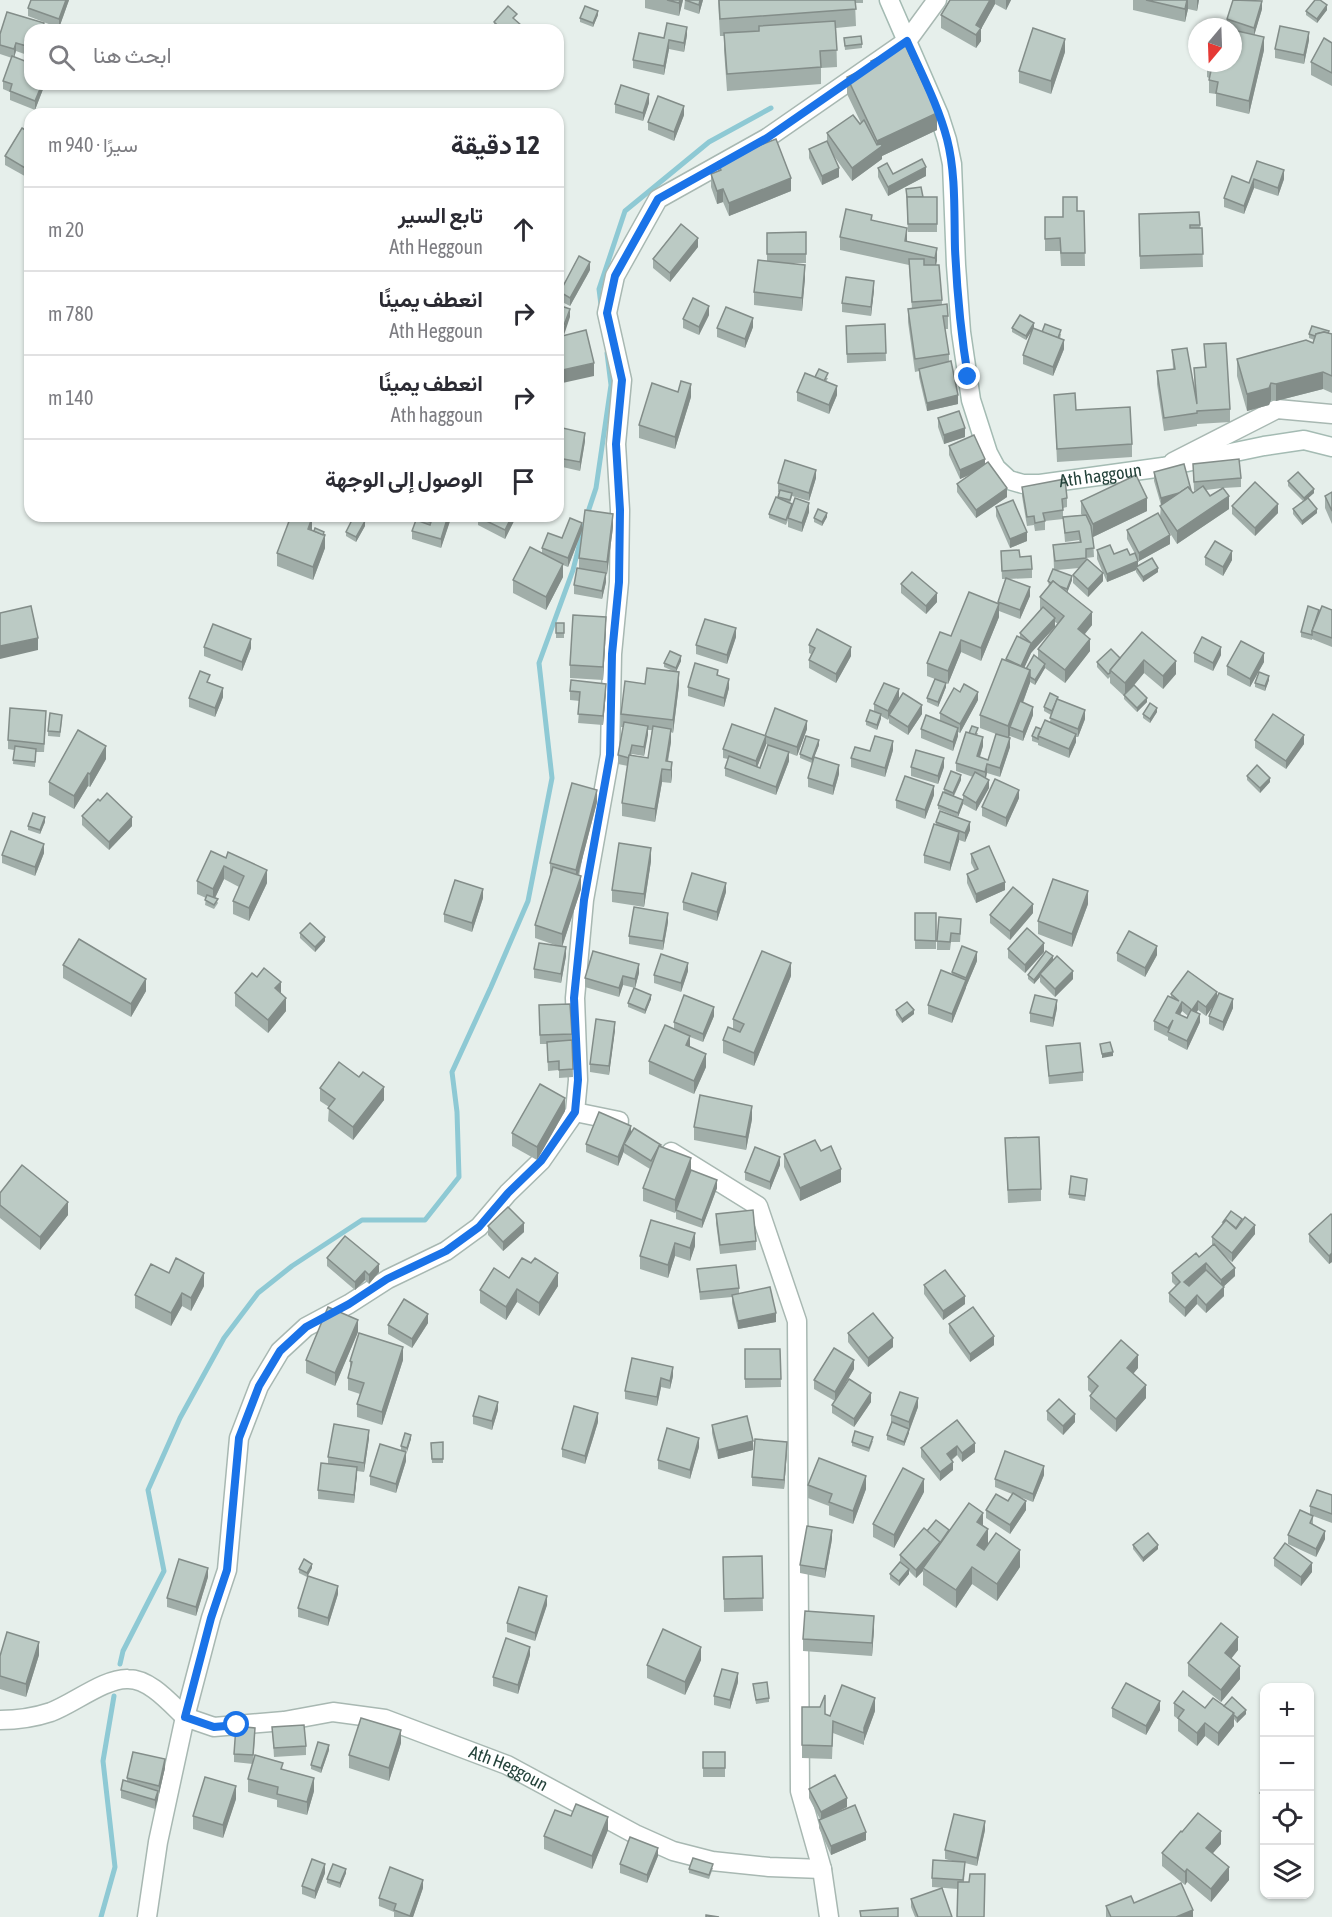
<!DOCTYPE html>
<html lang="ar">
<meta charset="utf-8">
<style>
:root{--surface:#fff;--page:#f2f2f3;--text:#2b2b33;--muted:#7c7c81;--line:#e1e1e2}
body{margin:0;font-family:"Asap Condensed",Vazirmatn,sans-serif;background:var(--page);color:var(--text);direction:rtl}
.controls{position:absolute;right:18px;bottom:18px;display:grid;overflow:hidden;border-radius:12px;box-shadow:0 2px 4px #0004}
.controls button{width:54px;height:54px;display:grid;place-items:center;padding:0;border:0;border-bottom:2px solid var(--line);background:var(--surface);color:var(--text);font:30px sans-serif}
.compass{position:absolute;left:1188px;top:18px;width:54px;height:54px;border-radius:50%;background:var(--surface);box-shadow:0 2px 4px #0004;rotate:199deg}
.stop{position:absolute;width:18px;height:18px;margin:-14px;border:4px solid #1a73e8;border-radius:50%;background:#fff}
.stop.end{background:#1a73e8;border-color:#fff;box-shadow:0 2px 6px #0008}
.list{margin:0;padding:0;list-style:none}
h2{display:flex;justify-content:space-between;align-items:center;height:78px;margin:0;padding:0 24px;font-size:26px}
h2 small{font-size:20px;font-weight:400;color:var(--muted)}
.list li{display:grid;grid-template-columns:39px 1fr auto;gap:18px;align-items:center;box-sizing:border-box;height:84px;padding:0 24px;border-top:2px solid var(--line)}
.list b{display:block;font-size:22px;white-space:nowrap}
.list p{margin:0;font-size:20px;white-space:nowrap;color:var(--muted)}
.list em{font-size:20px;font-style:normal;color:var(--muted)}
.icon{flex:none;width:33px;height:33px;fill:none;stroke:currentColor;stroke-width:2;stroke-linecap:round;stroke-linejoin:round}
.map{position:relative;flex:none;width:1332px;height:1917px;overflow:hidden;direction:ltr}
.search{position:absolute;background:var(--surface);box-shadow:0 2px 4px #0004;left:24px;top:24px;width:540px;height:66px;display:flex;align-items:center;gap:15px;box-sizing:border-box;padding:0 21px;border-radius:18px;color:var(--muted);font-size:22px}
.panel{position:absolute;background:var(--surface);box-shadow:0 2px 4px #0004;left:24px;top:108px;width:540px;height:414px;border-radius:18px;direction:rtl}
.map>svg:first-child{display:block}
.lines{fill:none;stroke-linecap:round;stroke-linejoin:round}
.stream{stroke:#8ec9d4;stroke-width:5}
.minor-casing{stroke:#a8b8b2;stroke-width:21}
.tertiary-casing{stroke:#a8b8b2;stroke-width:21}
.secondary-casing{stroke:#a4bbb3;stroke-width:21}
.minor{stroke:#fff;stroke-width:18}
.tertiary{stroke:#fff;stroke-width:18}
.secondary{stroke:#fff;stroke-width:18}
.wall{fill:#a1aea9;fill-rule:evenodd}
.shaded-wall{fill:#838d89}
.building{fill:#bbcac4;stroke:#838d89;stroke-width:1.5}
.route{stroke:#1a73e8;stroke-width:8}
.labels{text-anchor:middle;stroke-width:5;stroke-linejoin:round;paint-order:stroke}
.street-label{font-size:18px;fill:#24423a;stroke:#f7fbf9}
</style>
<div class="map">
<svg width="1332" height="1917" viewBox="0 0 1332 1917">
<rect width="100%" height="100%" fill="#e6efeb"/>
<g class="lines">
<!-- stream -->
<g class="stream">
<path d="M601 305 599 289 625 211 709 142 771 108"/>
<path d="M587 515 596 488 611 385 607 353"/>
<path d="M120 1664 123 1651 164 1571 148 1490 180 1418 224 1338 258 1293 292 1266 362 1220H425L459 1177 457 1112 452 1072 491 987 528 901 552 778 539 663 573 570 584 526"/>
<path d="M101 1917 115 1867 103 1761 114 1696"/>
</g>
<!-- minor casing -->
<g class="minor-casing">
<g id="minor">
<path d="M907 41 937 0"/>
<path d="M1173 462 1277 409 1332 414"/>
<path d="M575 1112 619 1121"/>
<path d="M671 1152 758 1206 797 1321 800 1791 822 1869 829 1917"/>
<path id="s1" d="M147 1917 158 1842 185 1717 214 1727 284 1721 333 1712 385 1719 507 1765 635 1834 673 1851 712 1861 769 1867 822 1869"/>
</g>
</g>
<!-- tertiary casing -->
<g class="tertiary-casing">
<g id="tertiary">
<path d="M185 1717 211 1618 227 1570 239 1438 259 1386 280 1351 306 1327 349 1304 388 1279 446 1251 479 1227 508 1193 541 1161 575 1112 578 1080 575 998 584 900 610 755 612 654 619 582 620 510 616 444 622 380 607 313 615 276 658 199 767 138 907 41"/>
<path d="M0 1720C16 1720 36 1717 51 1712 73 1704 105 1678 128 1679 150 1679 170 1703 185 1717"/>
</g>
</g>
<!-- secondary casing -->
<g class="secondary-casing">
<g id="secondary">
<path id="s2" d="M889 0 939 115 947 140 952 164 956 265 961 332 971 400 988 453 996 468 1009 480 1023 484H1040L1163 467 1264 446 1304 440 1332 447"/>
</g>
</g>
<!-- minor -->
<use href="#minor" class="minor"/>
<!-- tertiary -->
<use href="#tertiary" class="tertiary"/>
<!-- secondary -->
<use href="#secondary" class="secondary"/>
</g>
<!-- wall -->
<g class="wall">
<path d="M31 0H69L59 28 28 16V8Z"/>
<path d="M645 0H683L679 16 645 8Z"/>
<path d="M685 0H703L699 14 684 9Z"/>
<path d="M718 0H863V3H855L856 26 836 28 837 67 821 68V84L727 91 724 50V36H720Z"/>
<path d="M950 0H1011L1006 10 995 4 981 29V41L976 48 941 28V15Z"/>
<path d="M1133 0H1199L1197 11 1188 9 1185 22 1133 10Z"/>
<path d="M1262 9 1254 35 1264 50 1249 114 1216 106V94L1209 93V78L1207 77V64L1233 30V27H1227V19Z"/>
<path d="M1327 10 1317 23 1306 15V11Z"/>
<path d="M7 12 44 23V30H30V56L16 51 14 57 30 63V84H45L35 110 10 100V92L3 89V81L12 58 0 54V34Z"/>
<path d="M598 15 593 27 580 22V18Z"/>
<path d="M517 21 521 30H494V22Z"/>
<path d="M687 35 684 52 669 49 664 75 633 68V60L664 38Z"/>
<path d="M844 38 862 44V48L845 50Z"/>
<path d="M1309 40 1304 64 1275 58V49Z"/>
<path d="M1332 43V86L1311 75V62Z"/>
<path d="M1065 52 1051 94 1019 83V71Z"/>
<path d="M871 61 937 130 882 156V159L852 181 831 152 839 177 822 185 809 158V149L827 143V133L861 123 847 94V77L871 66Z"/>
<path d="M649 103 643 121 615 113V104Z"/>
<path d="M684 115 674 141 648 130V122Z"/>
<path d="M30 133V179L5 165V156Z"/>
<path d="M1257 161 1284 179 1278 196 1254 188 1244 214 1224 207V198L1249 183Z"/>
<path d="M718 162 791 191 729 216 723 202 717 204 711 187V174L718 171Z"/>
<path d="M878 168 893 174 926 176 888 196 878 177Z"/>
<path d="M906 189 923 197H937V232H908Z"/>
<path d="M1077 211H1084L1085 266H1061L1060 251H1045V217H1063Z"/>
<path d="M1199 212 1200 228H1202L1203 267 1140 269 1139 214Z"/>
<path d="M872 220 907 242 937 248 936 265 942 300V305L948 316V329H945L949 354V362L958 404 927 411 919 377V371L915 372 908 322V309H912L909 265 840 250V237Z"/>
<path d="M806 232V263H781L805 278 802 311 754 305V292L767 261V233Z"/>
<path d="M698 247 670 282 653 268V259Z"/>
<path d="M590 270 570 306 560 301V292Z"/>
<path d="M874 290 871 316 842 312V303Z"/>
<path d="M709 315 699 335 683 328V319Z"/>
<path d="M885 324 886 361 847 363 846 326Z"/>
<path d="M753 327 745 348 717 337V328Z"/>
<path d="M1034 327 1026 340 1012 332V328Z"/>
<path d="M1042 332 1061 334 1060 339 1064 349 1053 376 1023 364V355Z"/>
<path d="M1329 333 1332 334V393L1323 389 1276 401 1271 400 1269 405 1247 411 1237 376V359L1313 343 1314 340 1309 338V334Z"/>
<path d="M1204 344 1230 409V422L1197 424V426L1164 431 1157 384V371L1173 369 1172 350 1195 394 1194 368 1205 367Z"/>
<path d="M815 377 828 378 826 382 837 395 829 414 797 401V392Z"/>
<path d="M1054 395 1076 410 1132 444V457L1057 462Z"/>
<path d="M691 397 675 449 639 438V425Z"/>
<path d="M938 418 965 437 944 444 938 427Z"/>
<path d="M558 427 585 441 580 471 558 466Z"/>
<path d="M949 446 985 464 1007 497 976 518 957 492V484L971 474 960 479 949 455Z"/>
<path d="M1193 464 1241 478V487L1223 488 1229 509 1177 544 1166 527 1170 544 1139 561 1127 539V530L1160 517 1161 505 1154 481V472L1191 491 1193 493 1197 490 1194 491ZM1222 488 1210 496 1206 490Z"/>
<path d="M816 478 809 501 792 496 790 503 809 512 802 532 788 527V520L786 525 769 518V514L778 498 779 492H778V483Z"/>
<path d="M1288 481 1314 493 1308 498 1317 513 1302 525 1293 514V509L1303 501 1288 486Z"/>
<path d="M1022 487 1067 498V507L1063 508V519L1045 521V530L1035 531 1034 525 1027 526 1022 496Z"/>
<path d="M1332 492V524L1325 508V496Z"/>
<path d="M1081 501 1147 511 1093 537 1094 557 1086 558V559L1103 581 1088 597 1073 583V575L1079 568 1057 570 1072 580 1067 593 1092 625 1085 634 1090 651 1065 683 1045 668 1035 685 1030 682 1023 703 1033 715 1023 741 1010 736V735L1009 738 1010 747 1000 777 987 773 986 778 989 788 976 811 963 804 958 817 938 809V805L944 792V789L961 780 954 796 963 800V795L973 777 956 771V763L969 733H978L977 735 983 746 980 757 988 760 996 734 980 728V715L1006 659 1020 638V633L1040 610V597L1049 586 1048 581 1054 569 1053 545 1080 543 1079 540 1065 542 1063 517 1082 515 1081 514ZM1055 622 1058 624 1038 649V658L1026 669 1024 668 1031 653Z"/>
<path d="M1232 506 1278 513 1255 536 1232 514Z"/>
<path d="M996 507 1027 541 1010 548 996 516Z"/>
<path d="M417 516H450V521L441 548 412 539V531L417 520Z"/>
<path d="M515 516V519L505 539 478 525V517Z"/>
<path d="M827 517 822 526 814 522V518Z"/>
<path d="M365 526 356 542 346 536V532Z"/>
<path d="M613 527 607 574H606V582L602 599 574 594V585L579 568V558Z"/>
<path d="M312 530 324 535 325 548 313 580 277 566V553Z"/>
<path d="M582 531 568 567 563 565V577L546 610 513 593V580L542 554V548L562 538Z"/>
<path d="M1097 550 1114 554 1130 555 1138 566 1158 572 1143 582 1136 572V570L1107 582 1097 559Z"/>
<path d="M1001 551 1020 557 1032 569V578L1008 579 1030 596 1020 619 999 611V617L981 661 961 652 948 684 946 683V687L938 707 927 702V698L935 679 927 676V663L951 636 998 603 1006 579H1002Z"/>
<path d="M1205 557 1232 560 1223 576 1205 565Z"/>
<path d="M901 584 937 602 926 614 901 593Z"/>
<path d="M1319 610H1332V647L1312 639V638V640L1301 637V632Z"/>
<rect x="556" y="623" width="8" height="15"/>
<path d="M606 630 603 680 570 678V665Z"/>
<path d="M1142 632 1176 674 1163 689 1144 673 1134 685 1147 702 1137 712 1124 699V696L1110 683V677L1108 679 1097 667V662L1120 658Z"/>
<path d="M736 637 727 664 696 654V645Z"/>
<path d="M809 645 851 656 836 683 809 668V660L811 654 809 653Z"/>
<path d="M204 647 251 648 242 671 204 656Z"/>
<path d="M1194 653 1221 655 1213 671 1194 662Z"/>
<path d="M681 661 676 671 679 685 673 733 671 732V742L668 762H672V775L671 783 662 782 655 822 622 816V803L628 766 618 764V755L623 727H621V714L645 684 673 671 664 667V663ZM648 730H652L648 758 631 755 632 754 644 756Z"/>
<path d="M1264 662 1250 687 1227 675V666Z"/>
<path d="M718 676 729 688 724 707 688 696V687Z"/>
<path d="M1269 680 1265 691 1255 687V683Z"/>
<path d="M210 683 223 697 215 717 189 707V698Z"/>
<path d="M570 691 606 692 603 725 578 723 580 701 570 700Z"/>
<path d="M899 698 895 705 922 714 908 735 889 723V718L888 720 881 716 877 730 866 725V721L874 712V704Z"/>
<path d="M978 700 960 733 958 732V736L953 751 921 738V729L940 721V713Z"/>
<path d="M1058 700 1085 719 1078 737H1076V742L1069 758 1038 745V743L1032 741V736L1050 722 1051 715 1044 711V707Z"/>
<path d="M1157 712 1150 723 1143 718V714Z"/>
<path d="M62 719 60 737 48 736V731Z"/>
<path d="M46 720 44 752H36L35 767 13 764 14 750 8 749V740Z"/>
<path d="M807 729 797 756 789 753V761L776 795 725 776V768L728 759 723 758V749L765 736ZM766 744 768 745 760 768 757 767Z"/>
<path d="M1255 740 1304 744 1286 769 1255 748Z"/>
<path d="M819 745 814 757 839 774 833 795 808 787V778L812 763 800 758V754Z"/>
<path d="M893 750 885 777 851 767V758L870 751Z"/>
<path d="M106 759 90 787 88 786 74 809 49 795V782Z"/>
<path d="M911 767H944L938 784 911 776Z"/>
<path d="M1247 776 1270 782 1260 793 1247 780Z"/>
<path d="M934 795 925 819 896 808V800Z"/>
<path d="M1019 798 1006 827 982 816V807Z"/>
<path d="M100 801 132 826 109 850 82 825V816Z"/>
<path d="M597 802 578 875 581 889 562 947 566 956 561 983 534 978V969L558 946 535 938V925L550 876V863Z"/>
<path d="M45 822 40 834 28 830V826Z"/>
<path d="M936 822 970 830 965 842 959 840 950 871 924 863V855L936 825Z"/>
<path d="M211 851 267 883 249 921 233 914V901L239 887 224 879 215 898 218 903 214 909 205 905 206 898 197 894V881Z"/>
<path d="M44 853 35 876 2 863V855Z"/>
<path d="M971 854 1005 890 976 903 967 883V874L975 871 971 863Z"/>
<path d="M651 861 644 907 612 902V890Z"/>
<path d="M726 892 717 921 683 910V902Z"/>
<path d="M483 898 472 932 444 922V914Z"/>
<path d="M1088 904 1072 947 1038 934V921Z"/>
<rect x="915" y="913" width="21" height="36"/>
<path d="M1033 913 1010 940 990 923V915Z"/>
<path d="M668 922 663 950 629 944V936Z"/>
<path d="M961 927 960 942H951L950 950H937V941Z"/>
<path d="M300 933 325 941 315 952 300 938Z"/>
<path d="M1008 949 1044 952 1025 973 1008 958Z"/>
<path d="M1117 953 1157 955 1145 977 1117 961Z"/>
<path d="M1053 960 1050 963 1073 979 1055 997 1040 982V977L1034 984 1028 979V975Z"/>
<path d="M977 961 966 987V986L952 1023 928 1014V1005L952 974V972Z"/>
<path d="M63 965 146 991 131 1017 63 978Z"/>
<path d="M688 971 681 992 654 983V975Z"/>
<path d="M639 973 635 988 623 985 619 997 585 987V978Z"/>
<path d="M791 976 754 1066 723 1053V1040L733 1029V1019Z"/>
<path d="M257 977 281 993 286 1011 268 1033 235 1006V993Z"/>
<path d="M1171 994 1217 998 1233 1008 1223 1031 1209 1024V1016L1212 1007 1206 1016 1198 1010 1197 1012 1200 1022 1187 1050 1168 1040V1037L1154 1030V1021L1171 997ZM1182 1011 1188 1016 1187 1018 1180 1015Z"/>
<path d="M651 999 645 1014 628 1007V1003Z"/>
<path d="M1057 1008 1053 1027 1030 1022V1013Z"/>
<path d="M896 1010 914 1014 902 1023 896 1015Z"/>
<path d="M539 1014 572 1034 573 1077 559 1078V1070L548 1071 547 1044H540Z"/>
<path d="M714 1016 703 1042 690 1037V1047L706 1067 694 1094 649 1074V1061L674 1029V1022Z"/>
<path d="M615 1030 609 1075 590 1072V1064Z"/>
<path d="M1046 1046 1083 1072V1081L1049 1084Z"/>
<path d="M359 1077 384 1100 353 1140 328 1121 329 1107 320 1101V1088Z"/>
<path d="M565 1111 537 1160 512 1146V1133Z"/>
<path d="M752 1119 746 1150 694 1140V1127Z"/>
<path d="M631 1133 661 1146 691 1170 717 1188 702 1228 676 1219V1210L675 1213 643 1201V1188L650 1169 624 1153V1151L618 1166 586 1152V1144Z"/>
<path d="M1005 1138 1041 1189V1201L1008 1203Z"/>
<path d="M784 1154 841 1182 800 1201 784 1167Z"/>
<path d="M780 1165 770 1190 745 1180V1172Z"/>
<path d="M1087 1183 1085 1201 1069 1198V1194Z"/>
<path d="M0 1193 68 1215 40 1250 0 1218Z"/>
<path d="M716 1214 756 1241V1250L720 1254 716 1223Z"/>
<path d="M1332 1215V1262L1329 1264 1309 1242V1234Z"/>
<path d="M651 1220 695 1246 690 1261 675 1256 668 1278 640 1269V1256Z"/>
<path d="M1223 1222 1255 1234 1232 1262 1224 1255 1235 1276 1223 1287 1224 1296 1206 1313 1197 1304 1185 1317 1169 1302V1293L1176 1286 1172 1282V1273L1199 1257 1212 1245V1237L1223 1223Z"/>
<path d="M488 1226 524 1232 503 1251 488 1235Z"/>
<path d="M327 1258 379 1272 369 1284 365 1280 355 1290 327 1266Z"/>
<path d="M697 1269 739 1288V1293L776 1322 738 1329 732 1303V1297L700 1300Z"/>
<path d="M169 1273 204 1286 191 1311 182 1306 171 1326 135 1308V1295Z"/>
<path d="M509 1278 558 1286 539 1316 517 1302 506 1320 480 1303V1290Z"/>
<path d="M924 1285 965 1304 943 1320 924 1294Z"/>
<path d="M428 1323 412 1348 388 1334V1325Z"/>
<path d="M949 1324 994 1345 970 1362 949 1333Z"/>
<path d="M358 1332 335 1386 306 1373V1360Z"/>
<path d="M848 1333 893 1347 868 1367 848 1342Z"/>
<path d="M745 1349H780L781 1387 745 1388Z"/>
<path d="M632 1358 673 1376 670 1389 661 1387 657 1406 625 1399V1391Z"/>
<path d="M403 1360 382 1425 357 1417V1404L360 1394 348 1390V1378L350 1369V1361Z"/>
<path d="M1138 1368 1133 1374 1146 1398 1116 1432 1090 1409V1396L1092 1394 1088 1390V1377Z"/>
<path d="M854 1369 837 1397 871 1402 854 1427 832 1413V1405L835 1401 814 1389V1380Z"/>
<path d="M918 1407 904 1446 887 1440V1435L891 1424V1415Z"/>
<path d="M498 1410 492 1430 473 1424V1416Z"/>
<path d="M1047 1411 1075 1422 1063 1435 1047 1420Z"/>
<path d="M957 1420 975 1452 962 1462 957 1455 952 1460 953 1470 940 1481 921 1457V1448Z"/>
<path d="M598 1422 585 1464 562 1457V1449Z"/>
<path d="M712 1425 753 1450 718 1459 712 1433Z"/>
<path d="M369 1438 364 1472 357 1471 354 1503 318 1499V1490L328 1463V1457Z"/>
<path d="M411 1439 406 1452V1461L396 1493 370 1485V1476L401 1450V1446Z"/>
<path d="M873 1441 869 1452 852 1446V1442Z"/>
<path d="M443 1442V1463H432L431 1443Z"/>
<path d="M699 1447 690 1479 658 1469V1460Z"/>
<path d="M787 1451 784 1489 752 1486V1477Z"/>
<path d="M1044 1475 1033 1502 1020 1497 1026 1510 1010 1534 986 1518V1510L1008 1501 1012 1494 995 1487V1479Z"/>
<path d="M808 1485 866 1489 853 1524 829 1515V1506L808 1498Z"/>
<path d="M924 1492 894 1548 873 1537V1524Z"/>
<path d="M1332 1495V1523L1313 1516V1525L1325 1539 1316 1557 1288 1544V1535L1310 1515V1506Z"/>
<path d="M983 1526 988 1544 1020 1567 997 1601 972 1584 956 1608 923 1585V1571L916 1578 909 1571V1574L899 1586 890 1579V1574L900 1562V1555L927 1531 949 1530Z"/>
<path d="M832 1539 825 1578 800 1573V1565Z"/>
<path d="M1133 1545 1158 1549 1143 1562 1133 1549Z"/>
<path d="M762 1556 763 1611 724 1612 723 1557Z"/>
<path d="M1274 1558 1312 1572 1301 1586 1274 1566Z"/>
<path d="M312 1568 307 1577 299 1573V1569Z"/>
<path d="M208 1577 196 1616 167 1607V1598Z"/>
<path d="M338 1594 328 1626 298 1617V1608Z"/>
<path d="M547 1605 535 1641 507 1632V1623Z"/>
<path d="M874 1629 872 1656 803 1651V1639Z"/>
<path d="M1238 1650 1231 1659 1240 1679 1221 1702 1188 1676V1663Z"/>
<path d="M39 1655 26 1697 0 1689V1656Z"/>
<path d="M530 1655 518 1694 493 1686V1677Z"/>
<path d="M701 1660 685 1695 647 1678V1665Z"/>
<path d="M738 1682 730 1709 714 1705V1696Z"/>
<path d="M753 1684 769 1698V1702L756 1704Z"/>
<path d="M1174 1703 1205 1708 1224 1706 1246 1714 1237 1723 1234 1719V1726L1218 1746 1205 1736 1197 1746 1178 1731V1719L1174 1716Z"/>
<path d="M802 1707 830 1716 875 1711 864 1741V1745L833 1733 832 1759 802 1758Z"/>
<path d="M1112 1708 1160 1710 1146 1735 1112 1717Z"/>
<path d="M272 1727 306 1746V1755L274 1757Z"/>
<path d="M255 1736 253 1763 283 1770 314 1791 307 1815 277 1807V1800L248 1792V1779L253 1764 234 1762V1754Z"/>
<path d="M1264 1738V1755L1261 1749V1741Z"/>
<path d="M401 1743 389 1781 349 1768V1755Z"/>
<path d="M329 1750 321 1773 311 1769V1765Z"/>
<rect x="703" y="1752" width="22" height="25"/>
<path d="M165 1768 155 1809 121 1798V1790L127 1781V1778Z"/>
<path d="M1264 1787V1805L1260 1802V1793Z"/>
<path d="M809 1789 847 1807 835 1813 866 1840 831 1855 819 1828V1820L820 1819 809 1798Z"/>
<path d="M236 1799 223 1838 193 1829V1816Z"/>
<path d="M608 1830 592 1869 544 1849V1836Z"/>
<path d="M985 1830 977 1866 965 1863 964 1882H969L985 1874 958 1889 932 1887V1878L956 1862 945 1859V1850Z"/>
<path d="M1182 1832 1221 1844 1212 1854 1229 1880 1211 1902 1187 1882 1185 1885 1162 1866V1853Z"/>
<path d="M658 1856 647 1883 620 1873V1864Z"/>
<path d="M713 1868 709 1879 689 1873V1869Z"/>
<path d="M325 1873 315 1899 302 1894V1886Z"/>
<path d="M346 1873 340 1888 327 1883V1879Z"/>
<path d="M423 1888 413 1917H394V1912L379 1906V1898Z"/>
<path d="M911 1899 952 1917H915L911 1907Z"/>
<path d="M1134 1903 1193 1917H1106V1906Z"/>
</g>
<!-- shaded-wall -->
<g class="shaded-wall">
<path d="M66 0H69L59 28V19Z"/>
<path d="M680 0H683L679 16V3Z"/>
<path d="M700 0H703L699 14V5Z"/>
<path d="M990 0H995V4L981 29V41L976 48V25Z"/>
<path d="M1006 0H1011L1006 10Z"/>
<path d="M1187 0H1188V9L1185 22V9Z"/>
<path d="M1197 0H1199L1197 11Z"/>
<path d="M1262 1V9L1254 36V28Z"/>
<path d="M1327 5V10L1317 23V19Z"/>
<path d="M598 11V15L593 27V23Z"/>
<path d="M687 27V35L684 52V43Z"/>
<path d="M1309 32V40L1304 64V55Z"/>
<path d="M1264 37V50L1249 114V101Z"/>
<path d="M1065 39V52L1051 94V81Z"/>
<path d="M669 40V49L664 75V66Z"/>
<path d="M16 43V51L14 58V49Z"/>
<path d="M42 84H45L35 110V101Z"/>
<path d="M649 94V103L643 121V113Z"/>
<path d="M684 106V115L674 141V132Z"/>
<path d="M937 113V130L882 156V159L852 181V168L877 150V141Z"/>
<path d="M926 167V176L888 196V187Z"/>
<path d="M839 168V177L822 185V176Z"/>
<path d="M1284 170V179L1278 196V188Z"/>
<path d="M791 178V191L729 216V203Z"/>
<path d="M1254 179V188L1244 214V206Z"/>
<path d="M723 189V202L717 204V191Z"/>
<path d="M907 228V241L905 251V241Z"/>
<path d="M698 238V247L670 282V273Z"/>
<path d="M937 248V261L935 270V258Z"/>
<path d="M590 262V270L570 306V298Z"/>
<path d="M805 265V278L802 311V298Z"/>
<path d="M874 281V290L871 316V307Z"/>
<path d="M709 306V315L699 335V327Z"/>
<path d="M570 309V317L559 350V341Z"/>
<path d="M753 318V327L745 348V339Z"/>
<path d="M1034 323V327L1026 340V336Z"/>
<path d="M1064 340V349L1053 376V367Z"/>
<path d="M594 363V376L558 384V371Z"/>
<path d="M1323 372V389L1276 401V384Z"/>
<path d="M1271 383V400L1269 405 1247 411V394Z"/>
<path d="M691 384V397L675 449V437Z"/>
<path d="M837 386V395L829 414V405Z"/>
<path d="M958 395V404L927 411V403Z"/>
<path d="M965 428V437L944 444V435Z"/>
<path d="M585 433V441L580 471V462Z"/>
<path d="M985 459V468L960 479V470Z"/>
<path d="M816 470V478L809 501V493Z"/>
<path d="M1007 488V497L976 518V510Z"/>
<path d="M1314 489V493L1304 502V498Z"/>
<path d="M1191 490V498L1161 506V498Z"/>
<path d="M1229 496V509L1177 544V531Z"/>
<path d="M1147 498V511L1093 537V524Z"/>
<path d="M809 503V512L802 532V523Z"/>
<path d="M1278 504V513L1255 536V528Z"/>
<path d="M1317 509V513L1302 525V521Z"/>
<path d="M827 513V517L822 526V522Z"/>
<path d="M613 514V527L607 574V562Z"/>
<path d="M448 516H450V521L441 548V539Z"/>
<path d="M512 516H515V519L505 539V530Z"/>
<path d="M312 518V531L308 529Z"/>
<path d="M365 521V526L356 542V537Z"/>
<path d="M582 523V531L568 567V558Z"/>
<path d="M1027 532V541L1010 548V539Z"/>
<path d="M325 535V548L313 580V567Z"/>
<path d="M1170 535V544L1139 561V553Z"/>
<path d="M1232 551V560L1223 576V567Z"/>
<path d="M1138 561V569L1136 567V570L1107 582V574Z"/>
<path d="M563 564V577L546 610V597Z"/>
<path d="M1158 568V572L1143 582V577Z"/>
<path d="M606 573V582L602 599V591Z"/>
<path d="M1103 573V581L1088 597V589Z"/>
<path d="M1072 576V580L1067 593V589Z"/>
<path d="M1030 587V596L1020 619V610Z"/>
<path d="M937 593V602L926 614V606Z"/>
<path d="M999 604V617L981 661V648Z"/>
<path d="M1092 612V625L1078 642V629Z"/>
<path d="M606 617V630L603 680V667Z"/>
<path d="M1055 618V627L1031 653 1021 675V666L1031 644Z"/>
<path d="M736 628V637L727 664V655Z"/>
<path d="M38 638V650L0 659V646Z"/>
<path d="M251 639V648L242 671V662Z"/>
<path d="M1090 639V651L1065 683V670Z"/>
<path d="M961 640V652L948 684V671Z"/>
<path d="M851 647V656L836 683V674Z"/>
<path d="M1221 647V655L1213 671V663Z"/>
<path d="M1264 653V662L1250 687V679Z"/>
<path d="M681 656V661L676 672V668Z"/>
<path d="M1144 660V673L1125 696V683Z"/>
<path d="M1176 661V674L1163 689V676Z"/>
<path d="M1045 664V668L1035 685V680Z"/>
<path d="M1030 670V683L1013 728 1010 727V735L1008 739V726Z"/>
<path d="M679 672V685L673 733V720Z"/>
<path d="M1269 676V680L1265 691V686Z"/>
<path d="M729 679V688L724 707V698Z"/>
<path d="M946 683V687L938 707V702Z"/>
<path d="M606 684V692L603 725V716Z"/>
<path d="M223 688V697L215 717V708Z"/>
<path d="M899 689V698L890 716 889 715 888 720V711Z"/>
<path d="M978 692V700L960 733V724Z"/>
<path d="M1147 698V702L1137 712V708Z"/>
<path d="M922 705V714L908 735V727Z"/>
<path d="M1033 707V715L1023 741V732Z"/>
<path d="M1157 708V712L1150 723V719Z"/>
<path d="M1085 710V719L1078 737V729Z"/>
<path d="M881 714V719L877 730V725Z"/>
<path d="M807 721V729L797 756V747Z"/>
<path d="M648 726V735L644 756V747Z"/>
<path d="M958 728V736L953 751V742Z"/>
<path d="M671 729V742L666 769V761Z"/>
<path d="M1076 734V742L1069 758V749Z"/>
<path d="M1304 735V744L1286 769V761Z"/>
<path d="M766 736V745L756 770V761Z"/>
<path d="M983 737V746L977 765V756Z"/>
<path d="M1010 738V747L1000 777V768Z"/>
<path d="M819 740V745L812 763V759Z"/>
<path d="M893 741V750L885 777V768Z"/>
<path d="M106 746V759L90 787V774Z"/>
<path d="M789 752V761L776 795V787Z"/>
<path d="M944 758V767L938 784V776Z"/>
<path d="M672 762V775L671 783V770Z"/>
<path d="M987 764V773L985 781V772Z"/>
<path d="M839 765V774L833 795V786Z"/>
<path d="M662 769V782L655 822V809Z"/>
<path d="M88 773V786L74 809V796Z"/>
<path d="M961 775V780L953 797V793Z"/>
<path d="M1270 778V782L1260 793V788Z"/>
<path d="M989 780V788L976 811V803Z"/>
<path d="M934 786V795L925 819V810Z"/>
<path d="M597 790V802L576 883V870Z"/>
<path d="M1019 790V798L1006 827V818Z"/>
<path d="M963 800V804L958 817V813Z"/>
<path d="M45 817V822L40 834V830Z"/>
<path d="M132 817V826L109 850V842Z"/>
<path d="M970 822V830L965 842V833Z"/>
<path d="M959 832V841L950 871V863Z"/>
<path d="M44 844V853L35 876V867Z"/>
<path d="M651 848V861L644 907V894Z"/>
<path d="M224 866V879L213 902V889Z"/>
<path d="M267 870V883L249 921V908Z"/>
<path d="M581 876V889L562 947V934Z"/>
<path d="M1005 882V890L976 903V894Z"/>
<path d="M726 883V892L717 921V912Z"/>
<path d="M483 889V898L472 932V923Z"/>
<path d="M1088 891V904L1072 947V934Z"/>
<path d="M1033 904V913L1010 940V931Z"/>
<path d="M668 913V922L663 950V941Z"/>
<path d="M325 937V941L315 952V947Z"/>
<path d="M1044 943V952L1025 973V965Z"/>
<path d="M1157 946V955L1145 977V968Z"/>
<path d="M566 947V956L561 983V974Z"/>
<path d="M977 952V961L966 987V978Z"/>
<path d="M1053 956V960L1041 975 1040 974V977L1034 984V980Z"/>
<path d="M688 963V971L681 992V983Z"/>
<path d="M791 963V976L754 1066V1053Z"/>
<path d="M639 964V973L635 988V979Z"/>
<path d="M1073 971V979L1055 997V989Z"/>
<path d="M623 976V985L619 997V988Z"/>
<path d="M146 979V991L131 1017V1004Z"/>
<path d="M966 980V988L952 1023V1014Z"/>
<path d="M281 982V994L275 988Z"/>
<path d="M1217 992V1001L1206 1016V1007Z"/>
<path d="M651 995V999L645 1014V1010Z"/>
<path d="M286 998V1011L268 1033V1020Z"/>
<path d="M1233 999V1008L1223 1031V1022Z"/>
<path d="M1057 1000V1008L1053 1027V1018Z"/>
<path d="M1198 1001V1010L1192 1019V1010Z"/>
<path d="M1182 1002V1011L1176 1021V1013Z"/>
<path d="M714 1007V1016L703 1042V1034Z"/>
<path d="M914 1010V1014L902 1023V1019Z"/>
<path d="M1200 1014V1022L1187 1050V1041Z"/>
<path d="M615 1022V1030L609 1075V1066Z"/>
<path d="M690 1036V1049L686 1045Z"/>
<path d="M1113 1052V1056L1102 1058V1054Z"/>
<path d="M706 1054V1067L694 1094V1081Z"/>
<path d="M384 1087V1100L353 1140V1127Z"/>
<path d="M565 1098V1111L537 1160V1147Z"/>
<path d="M752 1106V1119L746 1150V1137Z"/>
<path d="M631 1126V1135L624 1144V1151L618 1166V1157Z"/>
<path d="M780 1157V1165L770 1190V1182Z"/>
<path d="M691 1158V1171L675 1213V1200Z"/>
<path d="M841 1169V1182L800 1201V1188Z"/>
<path d="M717 1180V1188L702 1228V1220Z"/>
<path d="M68 1202V1215L40 1250V1237Z"/>
<path d="M524 1223V1232L503 1251V1242Z"/>
<path d="M1255 1225V1234L1232 1262V1253Z"/>
<path d="M695 1233V1246L690 1261V1248Z"/>
<path d="M675 1243V1256L668 1278V1265Z"/>
<path d="M1332 1253V1262L1329 1264V1256Z"/>
<path d="M1206 1263V1272L1184 1291V1282Z"/>
<path d="M379 1264V1272L369 1284V1275Z"/>
<path d="M1235 1268V1276L1221 1289V1280Z"/>
<path d="M365 1271V1280L355 1290V1282Z"/>
<path d="M204 1273V1286L191 1311V1298Z"/>
<path d="M558 1273V1286L539 1316V1303Z"/>
<path d="M1224 1287V1296L1206 1313V1305Z"/>
<path d="M517 1289V1302L506 1320V1307Z"/>
<path d="M182 1293V1306L171 1326V1313Z"/>
<path d="M1197 1295V1304L1185 1317V1308Z"/>
<path d="M965 1296V1304L943 1320V1311Z"/>
<path d="M776 1313V1322L738 1329V1321Z"/>
<path d="M428 1314V1323L412 1348V1339Z"/>
<path d="M358 1320V1332L335 1386V1373Z"/>
<path d="M994 1336V1345L970 1362V1354Z"/>
<path d="M893 1338V1347L868 1367V1358Z"/>
<path d="M403 1347V1360L382 1425V1412Z"/>
<path d="M1138 1355V1368L1127 1381V1368Z"/>
<path d="M854 1360V1369L835 1401V1392Z"/>
<path d="M673 1367V1376L670 1389V1381Z"/>
<path d="M661 1378V1387L657 1406V1397Z"/>
<path d="M1146 1385V1398L1116 1432V1419Z"/>
<path d="M871 1393V1402L854 1427V1419Z"/>
<path d="M918 1398V1407L909 1431V1422Z"/>
<path d="M498 1402V1410L492 1430V1421Z"/>
<path d="M598 1413V1422L585 1464V1456Z"/>
<path d="M1075 1414V1422L1063 1435V1426Z"/>
<path d="M909 1429V1433L904 1446V1442Z"/>
<path d="M369 1430V1438L364 1472V1463Z"/>
<path d="M411 1435V1439L407 1452V1448Z"/>
<path d="M699 1438V1447L690 1479V1470Z"/>
<path d="M753 1441V1450L718 1459V1450Z"/>
<path d="M787 1442V1451L784 1489V1480Z"/>
<path d="M975 1443V1452L962 1462V1453Z"/>
<path d="M957 1446V1455L947 1463V1454Z"/>
<path d="M406 1452V1461L396 1493V1484Z"/>
<path d="M953 1462V1470L940 1481V1472Z"/>
<path d="M1044 1466V1475L1033 1502V1494Z"/>
<path d="M357 1467V1475L354 1503V1495Z"/>
<path d="M866 1476V1489L853 1524V1511Z"/>
<path d="M924 1479V1492L894 1548V1535Z"/>
<path d="M1026 1501V1510L1010 1534V1525Z"/>
<path d="M983 1513V1530L977 1522Z"/>
<path d="M988 1529V1546L977 1563V1545Z"/>
<path d="M832 1530V1539L825 1578V1569Z"/>
<path d="M1325 1531V1539L1316 1557V1549Z"/>
<path d="M940 1542 923 1568V1571L916 1578V1570Z"/>
<path d="M1158 1545V1549L1143 1562V1558Z"/>
<path d="M1020 1550V1567L997 1601V1584Z"/>
<path d="M1312 1563V1572L1301 1586V1577Z"/>
<path d="M312 1564V1568L307 1577V1573Z"/>
<path d="M972 1567V1584L956 1608V1590Z"/>
<path d="M208 1568V1577L196 1616V1607Z"/>
<path d="M909 1569V1574L899 1586V1581Z"/>
<path d="M338 1586V1594L328 1626V1618Z"/>
<path d="M547 1596V1605L535 1641V1633Z"/>
<path d="M874 1616V1629L872 1656V1643Z"/>
<path d="M1238 1637V1650L1225 1666V1653Z"/>
<path d="M39 1642V1655L26 1697V1684Z"/>
<path d="M530 1647V1655L518 1694V1685Z"/>
<path d="M701 1647V1660L685 1695V1682Z"/>
<path d="M1240 1666V1679L1221 1702V1690Z"/>
<path d="M738 1673V1682L730 1709V1700Z"/>
<path d="M875 1698V1711L864 1741V1728Z"/>
<path d="M1160 1701V1710L1146 1735V1726Z"/>
<path d="M1246 1710V1714L1237 1723V1718Z"/>
<path d="M1234 1713V1726L1218 1746V1733Z"/>
<path d="M1205 1723V1736L1197 1746V1733Z"/>
<path d="M401 1730V1743L389 1781V1768Z"/>
<path d="M329 1745V1750L321 1773V1768Z"/>
<path d="M165 1759V1768L159 1794V1786Z"/>
<path d="M314 1778V1791L307 1815V1802Z"/>
<path d="M236 1786V1799L223 1838V1825Z"/>
<path d="M158 1791V1799L155 1809V1800Z"/>
<path d="M847 1798V1807L821 1820V1812Z"/>
<path d="M608 1817V1830L592 1869V1856Z"/>
<path d="M985 1821V1830L977 1866V1858Z"/>
<path d="M1221 1831V1844L1206 1861V1848Z"/>
<path d="M866 1832V1840L831 1855V1846Z"/>
<path d="M658 1848V1856L647 1883V1875Z"/>
<path d="M325 1864V1873L315 1899V1891Z"/>
<path d="M1229 1867V1880L1211 1902V1889Z"/>
<path d="M346 1869V1873L340 1888V1883Z"/>
<path d="M1187 1869V1882L1185 1885V1872Z"/>
<path d="M423 1880V1888L413 1917H410Z"/>
<path d="M1193 1910V1917H1176Z"/>
</g>
<!-- building -->
<g class="building">
<path d="M31 0H66L59 19 28 8Z"/>
<path d="M667 0H680L679 3Z"/>
<path d="M685 0H700L699 5Z"/>
<path d="M719 0H855L856 9 720 19Z"/>
<path d="M950 0H990L976 25 981 28 976 35 941 15Z"/>
<path d="M1146 0H1187L1185 9Z"/>
<path d="M1233 0 1262 1 1254 28 1227 19Z"/>
<path d="M1315 0H1320L1327 5 1317 19 1306 11Z"/>
<path d="M508 6 517 14 513 18 521 25 517 30H503L494 22Z"/>
<path d="M585 6 598 11 593 23 580 18Z"/>
<path d="M7 12 44 23 42 30H30V47L16 43 14 49 0 45V34Z"/>
<path d="M835 21 837 50 820 51 821 67 727 74 724 33 759 31V26Z"/>
<path d="M667 23 687 27 684 43 669 40 664 66 633 60 639 33 664 38Z"/>
<path d="M1280 26 1309 32 1304 55 1275 49Z"/>
<path d="M1033 28 1065 39 1051 81 1019 71Z"/>
<path d="M1233 30 1264 37 1249 101 1216 93 1218 82 1209 80 1212 66 1207 64 1208 63H1233Z"/>
<path d="M861 36 862 44 845 46 844 38Z"/>
<path d="M1324 38 1332 43V73L1311 62Z"/>
<path d="M905 45 937 113 877 141 847 77 873 65 871 61Z"/>
<path d="M12 56 30 63V84H42L35 101 10 91 12 84 3 81Z"/>
<path d="M621 85 649 94 643 113 615 104Z"/>
<path d="M658 96 684 106 674 132 648 122Z"/>
<path d="M853 115 860 124 864 120 877 145 881 144 882 146 852 168 827 133Z"/>
<path d="M22 128 30 133V171L5 156Z"/>
<path d="M776 139 791 178 729 203 723 189 717 191 711 174 721 170 718 162Z"/>
<path d="M827 141 839 168 822 176 809 149Z"/>
<path d="M922 159 926 167 888 187 878 168 887 163 893 174Z"/>
<path d="M1257 161 1284 170 1278 188 1254 179 1244 206 1224 198 1232 176 1249 183Z"/>
<path d="M921 187 923 197H907L906 189Z"/>
<path d="M907 197H937V224H908Z"/>
<path d="M1063 197H1077V211H1084L1085 253H1061L1060 238 1045 239V217H1063Z"/>
<path d="M846 209 872 215 871 220 907 228 905 241 937 248 935 258 840 237Z"/>
<path d="M1199 212 1200 225H1190V228H1202L1203 254 1140 256 1139 214Z"/>
<path d="M681 224 698 238 670 273 653 259Z"/>
<path d="M806 232V254H767V233Z"/>
<path d="M579 256 590 262 570 298 560 292Z"/>
<path d="M909 259H924V265H939L942 300 912 302Z"/>
<path d="M758 260 805 265 802 298 754 292Z"/>
<path d="M846 277 874 281 871 307 842 303Z"/>
<path d="M693 298 709 306 699 327 683 319Z"/>
<path d="M947 304 948 316H943L949 354 915 359 908 309Z"/>
<path d="M558 305 570 309 560 336 558 337Z"/>
<path d="M726 307 753 318 745 339 717 328Z"/>
<path d="M1020 315 1034 323 1026 336 1012 328Z"/>
<path d="M885 324 886 353 847 354 846 326Z"/>
<path d="M1045 324 1061 330 1058 338 1042 332Z"/>
<path d="M1312 326 1329 331 1328 333 1324 332 1316 334 1315 336 1309 334Z"/>
<path d="M1033 328 1064 340 1053 367 1023 355Z"/>
<path d="M586 330 594 363 558 371V337Z"/>
<path d="M1324 332 1332 334V376L1323 372 1276 384 1271 383 1269 388 1247 394 1237 359 1306 340 1313 343 1316 334Z"/>
<path d="M1226 343 1230 409 1197 411V413L1164 418 1157 371 1175 369 1172 350 1187 348 1197 404 1194 368 1206 367 1204 344Z"/>
<path d="M951 361 958 395 927 403 919 369Z"/>
<path d="M819 369 828 373 824 381 815 377Z"/>
<path d="M805 373 837 386 829 405 797 392Z"/>
<path d="M681 381 691 384 675 437 639 425 652 383 678 392Z"/>
<path d="M1075 393 1076 410 1130 407 1132 444 1057 449 1054 395Z"/>
<path d="M959 411 965 428 944 435 938 418Z"/>
<path d="M558 427 585 433 580 462 558 458Z"/>
<path d="M974 435 985 459 960 470 949 446Z"/>
<path d="M1239 459 1241 478 1194 482 1193 464Z"/>
<path d="M785 460 816 470 809 493 778 483Z"/>
<path d="M988 462 1007 488 976 510 957 484Z"/>
<path d="M1184 464 1191 490H1190L1188 487 1179 493 1161 498 1154 472Z"/>
<path d="M1298 472 1314 489 1304 498 1288 481Z"/>
<path d="M1136 475 1147 498 1093 524 1081 501Z"/>
<path d="M1065 479 1067 498 1062 499 1063 510 1043 513 1045 521 1035 523 1034 516 1027 517 1022 487Z"/>
<path d="M1255 482 1278 504 1255 528 1232 506Z"/>
<path d="M1203 486 1210 496 1223 488 1229 496 1177 531 1160 506 1188 487 1193 493Z"/>
<path d="M780 490 792 493 790 500 778 497Z"/>
<path d="M1332 492V511L1325 496Z"/>
<path d="M776 497 792 504 786 520 769 514Z"/>
<path d="M795 498 809 503 802 523 788 518Z"/>
<path d="M1308 498 1317 509 1302 521 1293 509Z"/>
<path d="M1013 500 1027 532 1010 539 996 507Z"/>
<path d="M818 509 827 513 822 522 814 518Z"/>
<path d="M585 510 613 514 607 562 579 558Z"/>
<path d="M1158 513 1170 535 1139 553 1127 530Z"/>
<path d="M1086 515 1091 526 1094 548 1086 549V558L1055 561 1053 545 1081 542 1079 531 1065 533 1063 517Z"/>
<path d="M291 516H307L312 518 308 529 325 535 313 567 277 553Z"/>
<path d="M354 516 365 521 356 537 346 532Z"/>
<path d="M417 516H432L430 522 417 518Z"/>
<path d="M433 516H448L441 539 412 531 416 520 430 525Z"/>
<path d="M479 516H512L505 530 478 517Z"/>
<path d="M570 518 582 523 568 558 542 548 548 533 562 538Z"/>
<path d="M315 528 324 532 323 535 314 531Z"/>
<path d="M1215 541 1232 551 1223 567 1205 557Z"/>
<path d="M1110 545 1114 554 1127 549 1130 555 1135 553 1138 561 1107 574 1097 550Z"/>
<path d="M530 547 563 564 546 597 513 580Z"/>
<path d="M1019 550 1020 557 1031 556 1032 569 1002 571 1001 551Z"/>
<path d="M1152 558 1158 568 1143 577 1136 567Z"/>
<path d="M1087 559 1103 573 1088 589 1073 575Z"/>
<path d="M577 568 606 573 602 591 574 585Z"/>
<path d="M1053 569 1072 576 1067 589 1059 586 1053 581 1051 583 1048 581Z"/>
<path d="M912 572 937 593 926 606 901 584Z"/>
<path d="M1006 578 1030 587 1020 610 998 602Z"/>
<path d="M1053 581 1092 612 1078 629 1090 639 1065 670 1038 649 1064 616 1040 597Z"/>
<path d="M969 592 999 604 981 648 961 640 948 671 927 663 940 632 951 636Z"/>
<path d="M31 606 38 638 0 646V613Z"/>
<path d="M1308 606 1319 610 1312 631V635L1301 632Z"/>
<path d="M1322 606 1332 610V638L1312 631Z"/>
<path d="M1043 607 1055 618 1031 644 1021 666 1006 659 1017 636 1031 643 1020 633Z"/>
<path d="M573 615 606 617 603 667 570 665Z"/>
<path d="M705 619 736 628 727 655 696 645Z"/>
<rect x="556" y="623" width="8" height="10"/>
<path d="M213 624 251 639 242 662 204 647Z"/>
<path d="M817 629 851 647 836 674 809 660 815 648 809 645Z"/>
<path d="M1142 632 1176 661 1163 676 1144 660 1125 683 1110 670Z"/>
<path d="M1202 637 1221 647 1213 663 1194 653Z"/>
<path d="M1241 641 1264 653 1250 679 1227 666Z"/>
<path d="M1111 649 1120 658 1110 670V673L1108 674 1097 662Z"/>
<path d="M670 651 681 656 676 668 664 663Z"/>
<path d="M1034 655 1045 664 1035 680 1030 677V670L1026 669Z"/>
<path d="M1002 659 1030 670 1008 726 980 715Z"/>
<path d="M695 663 718 670 717 675 729 679 724 698 688 687Z"/>
<path d="M647 668 679 672 673 720 621 714 625 681 645 684Z"/>
<path d="M200 671 210 675 207 682 223 688 215 708 189 698Z"/>
<path d="M1259 672 1269 676 1265 686 1255 683Z"/>
<path d="M935 679 946 683 938 702 927 698Z"/>
<path d="M571 680 606 684 603 716 578 714 580 692 570 691Z"/>
<path d="M884 683 899 689 888 711 874 704Z"/>
<path d="M964 684 978 692 960 724 940 713 954 688 960 692Z"/>
<path d="M1134 685 1147 698 1137 708 1124 695Z"/>
<path d="M903 693 922 705 908 727 889 715Z"/>
<path d="M1050 693 1058 697 1052 711 1044 707Z"/>
<path d="M1057 699 1085 710 1078 729 1050 718Z"/>
<path d="M1020 701 1033 707 1023 732 1010 727Z"/>
<path d="M1150 703 1157 708 1150 719 1143 714Z"/>
<path d="M10 708 46 711 44 744 8 740Z"/>
<path d="M775 708 807 721 797 747 765 736Z"/>
<path d="M870 710 881 714 877 725 866 721Z"/>
<path d="M50 713 62 715 60 732 48 731Z"/>
<path d="M1273 714 1304 735 1286 761 1255 740Z"/>
<path d="M926 715 958 728 953 742 921 729Z"/>
<path d="M1045 720 1076 734 1069 749 1038 736Z"/>
<path d="M624 722 648 726 644 747 632 745 629 758 618 755Z"/>
<path d="M732 724 766 736 756 761 723 749Z"/>
<path d="M653 726 671 729 666 761 672 762 671 770 662 769 655 809 622 803 629 755 648 758Z"/>
<path d="M972 726 978 728 975 735 969 733Z"/>
<path d="M1036 727 1041 729 1038 736V739L1032 736Z"/>
<path d="M78 730 106 746 90 774 88 773 74 796 49 782Z"/>
<path d="M966 732 983 737 977 756 988 760 996 734 1010 738 1000 768 987 764 985 772 956 763Z"/>
<path d="M806 736 819 740 812 759 800 754Z"/>
<path d="M875 736 893 741 885 768 851 758 855 747 870 751Z"/>
<path d="M768 745 789 752 776 787 725 768 729 756 760 768Z"/>
<path d="M15 746 36 749 35 762 13 760Z"/>
<path d="M916 750 944 758 938 776 911 767Z"/>
<path d="M814 757 839 765 833 786 808 778Z"/>
<path d="M1257 765 1270 778 1260 788 1247 776Z"/>
<path d="M951 771 961 775 953 793 944 789Z"/>
<path d="M975 772 989 780 976 803 963 795Z"/>
<path d="M905 776 934 786 925 810 896 800Z"/>
<path d="M995 779 1019 790 1006 818 982 807Z"/>
<path d="M572 783 597 790 576 870 550 863Z"/>
<path d="M943 792 963 800 958 813 938 805Z"/>
<path d="M107 793 132 817 109 842 82 816 98 799 100 801Z"/>
<path d="M940 811 970 822 965 833 936 822Z"/>
<path d="M33 813 45 817 40 830 28 826Z"/>
<path d="M934 824 959 832 950 863 924 855Z"/>
<path d="M11 831 44 844 35 867 2 855Z"/>
<path d="M619 843 651 848 644 894 612 890Z"/>
<path d="M989 846 1005 882 976 894 967 874 978 869 971 854Z"/>
<path d="M211 851 226 858 228 852 267 870 249 908 233 901 244 876 224 866 213 889 197 881Z"/>
<path d="M553 867 581 876 562 934 535 925Z"/>
<path d="M692 873 726 883 717 912 683 902Z"/>
<path d="M1053 879 1088 891 1072 934 1038 921Z"/>
<path d="M455 880 483 889 472 923 444 914Z"/>
<path d="M1013 887 1033 904 1010 931 990 915Z"/>
<path d="M207 895 218 899 214 905 205 900Z"/>
<path d="M634 907 668 913 663 941 629 936Z"/>
<path d="M915 913H936V941L915 940Z"/>
<path d="M939 917 961 919 960 934 951 933 950 942 937 941Z"/>
<path d="M310 923 325 937 315 947 300 933Z"/>
<path d="M1027 928 1044 943 1025 965 1008 949Z"/>
<path d="M1129 931 1157 946 1145 968 1117 953Z"/>
<path d="M79 939 146 979 131 1004 63 965Z"/>
<path d="M539 943 566 947 561 974 534 969Z"/>
<path d="M962 946 977 952 966 978 952 972Z"/>
<path d="M593 951 639 964 635 979 623 976 619 988 585 978Z"/>
<path d="M762 951 791 963 754 1053 723 1040 728 1027 740 1032 744 1024 733 1019Z"/>
<path d="M1046 951 1053 956 1034 980 1028 975Z"/>
<path d="M661 954 688 963 681 983 654 975Z"/>
<path d="M1057 956 1073 971 1055 989 1040 974Z"/>
<path d="M264 968 281 982 275 988 286 998 268 1020 235 993 252 973 257 977Z"/>
<path d="M941 970 966 980 952 1014 928 1005Z"/>
<path d="M1188 971 1217 992 1206 1007 1198 1001 1192 1010 1182 1002 1176 1013 1187 1018 1191 1010 1200 1014 1187 1041 1168 1032 1173 1020 1168 1028 1154 1021 1168 996 1179 1001 1171 994Z"/>
<path d="M634 988 651 995 645 1010 628 1003Z"/>
<path d="M1219 993 1233 999 1223 1022 1209 1016Z"/>
<path d="M684 995 714 1007 703 1034 674 1022Z"/>
<path d="M1035 995 1057 1000 1053 1018 1030 1013Z"/>
<path d="M907 1002 914 1010 902 1019 896 1010Z"/>
<path d="M570 1004 572 1034 540 1035 539 1005Z"/>
<path d="M596 1019 615 1022 609 1066 590 1064Z"/>
<path d="M665 1025 690 1036 686 1045 706 1054 694 1081 649 1061Z"/>
<path d="M572 1040 573 1069 559 1070V1061L548 1062 547 1042Z"/>
<path d="M1110 1042 1113 1052 1102 1054 1100 1044Z"/>
<path d="M1080 1043 1083 1072 1049 1076 1046 1046Z"/>
<path d="M339 1062 359 1077 363 1072 384 1087 353 1127 328 1108 335 1099 320 1088Z"/>
<path d="M540 1084 565 1098 537 1147 512 1133Z"/>
<path d="M700 1095 752 1106 746 1137 694 1127Z"/>
<path d="M599 1112 631 1126 618 1157 586 1144Z"/>
<path d="M634 1128 661 1145 659 1146 651 1161 624 1144Z"/>
<path d="M1039 1137 1041 1189 1008 1190 1005 1138Z"/>
<path d="M815 1140 821 1151 831 1146 841 1169 800 1188 784 1154Z"/>
<path d="M659 1146 691 1158 675 1200 643 1188Z"/>
<path d="M755 1147 780 1157 770 1182 745 1172Z"/>
<path d="M22 1165 68 1202 40 1237 0 1205V1193Z"/>
<path d="M691 1170 717 1180 702 1220 676 1210Z"/>
<path d="M1071 1176 1087 1179 1085 1196 1069 1194Z"/>
<path d="M508 1207 524 1223 503 1242 488 1226Z"/>
<path d="M753 1210 756 1241 720 1245 716 1214Z"/>
<path d="M1231 1211 1242 1219 1236 1228 1226 1220 1224 1222H1223Z"/>
<path d="M1331 1214 1332 1215V1253L1329 1256 1309 1234Z"/>
<path d="M1245 1217 1255 1225 1232 1253 1212 1237 1226 1220 1236 1229Z"/>
<path d="M651 1220 695 1233 690 1248 675 1243 668 1265 640 1256Z"/>
<path d="M345 1236 379 1264 369 1275 365 1271 355 1282 327 1258Z"/>
<path d="M1214 1244 1235 1268 1221 1280 1206 1263 1184 1282 1189 1286 1206 1270 1224 1287 1206 1305 1197 1295 1185 1308 1169 1293 1180 1282 1172 1273 1196 1253 1199 1257Z"/>
<path d="M176 1258 204 1273 191 1298 182 1293 171 1313 135 1295 151 1264 169 1273Z"/>
<path d="M522 1258 531 1263 535 1258 558 1273 539 1303 517 1289 506 1307 480 1290 494 1268 509 1278Z"/>
<path d="M736 1265 739 1288 700 1292 697 1269Z"/>
<path d="M945 1270 965 1296 943 1311 924 1285Z"/>
<path d="M770 1287 776 1313 738 1321 732 1295Z"/>
<path d="M404 1299 428 1314 412 1339 388 1325Z"/>
<path d="M328 1307 358 1320 335 1373 306 1360Z"/>
<path d="M973 1307 994 1336 970 1354 949 1324Z"/>
<path d="M873 1313 893 1338 868 1358 848 1333Z"/>
<path d="M359 1333 403 1347 382 1412 357 1404 364 1383 348 1378 352 1362 350 1361Z"/>
<path d="M1121 1340 1138 1355 1127 1368 1146 1385 1116 1419 1090 1396 1098 1386 1088 1377Z"/>
<path d="M834 1348 854 1360 835 1392 814 1380Z"/>
<path d="M745 1349H780L781 1379H745Z"/>
<path d="M632 1358 673 1367 670 1381 661 1378 657 1397 625 1391Z"/>
<path d="M849 1379 871 1393 854 1419 832 1405Z"/>
<path d="M900 1392 918 1398 909 1422 891 1415Z"/>
<path d="M479 1396 498 1402 492 1421 473 1416Z"/>
<path d="M1059 1399 1075 1414 1063 1426 1047 1411Z"/>
<path d="M574 1406 598 1413 585 1456 562 1449Z"/>
<path d="M747 1416 753 1441 718 1450 712 1425Z"/>
<path d="M957 1420 975 1443 962 1453 957 1446 947 1454 953 1462 940 1472 921 1448Z"/>
<path d="M892 1422 909 1429 904 1442 887 1435Z"/>
<path d="M334 1424 369 1430 364 1463 328 1457Z"/>
<path d="M667 1428 699 1438 690 1470 658 1460Z"/>
<path d="M855 1431 873 1437 869 1448 852 1442Z"/>
<path d="M405 1433 411 1435 407 1448 401 1446Z"/>
<path d="M755 1439 787 1442 784 1480 752 1477Z"/>
<path d="M443 1442V1459H432L431 1443Z"/>
<path d="M380 1444 406 1452 396 1484 370 1476Z"/>
<path d="M1005 1451 1044 1466 1033 1494 995 1479Z"/>
<path d="M819 1458 866 1476 853 1511 829 1502 832 1494 808 1485Z"/>
<path d="M321 1463 357 1467 354 1495 318 1490Z"/>
<path d="M903 1468 924 1479 894 1535 873 1524Z"/>
<path d="M1317 1490 1332 1495V1514L1310 1506Z"/>
<path d="M1013 1493 1026 1501 1010 1525 986 1510 996 1494 1008 1501Z"/>
<path d="M969 1503 983 1513 977 1522 988 1529 977 1545 984 1550 996 1533 1020 1550 997 1584 972 1567 956 1590 923 1568Z"/>
<path d="M1300 1510 1313 1516 1310 1523 1325 1531 1316 1549 1288 1535Z"/>
<path d="M936 1520 949 1530 940 1543 927 1531Z"/>
<path d="M807 1526 832 1530 825 1569 800 1565Z"/>
<path d="M924 1528 940 1542 916 1570 900 1555Z"/>
<path d="M1148 1533 1158 1545 1143 1558 1133 1545Z"/>
<path d="M1285 1543 1312 1563 1301 1577 1274 1558Z"/>
<path d="M762 1556 763 1598 724 1599 723 1557Z"/>
<path d="M179 1559 208 1568 196 1607 167 1598Z"/>
<path d="M304 1559 312 1564 307 1573 299 1569Z"/>
<path d="M900 1562 909 1569 899 1581 890 1574Z"/>
<path d="M308 1576 338 1586 328 1618 298 1608Z"/>
<path d="M519 1587 547 1596 535 1633 507 1623Z"/>
<path d="M805 1611 874 1616 872 1643 803 1639Z"/>
<path d="M1221 1623 1238 1637 1225 1653 1240 1666 1221 1690 1188 1663Z"/>
<path d="M663 1629 701 1647 685 1682 647 1665Z"/>
<path d="M7 1632 39 1642 26 1684 0 1676V1656Z"/>
<path d="M506 1638 530 1647 518 1685 493 1677Z"/>
<path d="M722 1669 738 1673 730 1700 714 1696Z"/>
<path d="M767 1682 769 1698 756 1700 753 1684Z"/>
<path d="M1126 1683 1160 1701 1146 1726 1112 1708Z"/>
<path d="M842 1685 875 1698 864 1728V1733L833 1721 832 1746 802 1745V1707H820L825 1695V1714L830 1716Z"/>
<path d="M1183 1691 1205 1708 1213 1698 1234 1713 1218 1733 1205 1723 1197 1733 1178 1718 1184 1710 1174 1703Z"/>
<path d="M1232 1697 1246 1710 1237 1718 1233 1714 1234 1713 1224 1706Z"/>
<path d="M361 1718 401 1730 389 1768 349 1755Z"/>
<path d="M304 1725 306 1746 274 1748 272 1727Z"/>
<path d="M236 1726 255 1728 253 1755 234 1754Z"/>
<path d="M1264 1738V1747L1261 1741Z"/>
<path d="M318 1742 329 1745 321 1768 311 1765Z"/>
<path d="M133 1752 165 1759 159 1786 127 1778Z"/>
<rect x="703" y="1752" width="22" height="16"/>
<path d="M255 1755 283 1763 281 1769 314 1778 307 1802 277 1794 278 1787 248 1779Z"/>
<path d="M835 1775 847 1798 821 1812 809 1789Z"/>
<path d="M205 1777 236 1786 223 1825 193 1816Z"/>
<path d="M123 1780 158 1791 155 1800 121 1790Z"/>
<path d="M1264 1787V1796L1260 1793Z"/>
<path d="M576 1804 608 1817 592 1856 544 1836 555 1810 571 1816Z"/>
<path d="M855 1805 866 1832 831 1846 819 1820Z"/>
<path d="M1198 1813 1221 1831 1206 1848 1229 1867 1211 1889 1187 1869 1185 1872 1162 1853 1181 1831 1182 1832Z"/>
<path d="M954 1814 985 1821 977 1858 945 1850Z"/>
<path d="M630 1837 658 1848 647 1875 620 1864Z"/>
<path d="M693 1858 713 1864 709 1875 689 1869Z"/>
<path d="M312 1859 325 1864 315 1891 302 1886Z"/>
<path d="M933 1860 965 1862 963 1880 932 1878Z"/>
<path d="M333 1864 346 1869 340 1883 327 1879Z"/>
<path d="M390 1867 423 1880 410 1916 394 1910 396 1904 379 1898Z"/>
<path d="M970 1874H985L984 1917H957L958 1882H969Z"/>
<path d="M1181 1883 1193 1910 1176 1917H1111L1106 1906 1131 1896 1134 1903Z"/>
<path d="M942 1888 952 1917H918L911 1899Z"/>
<path d="M898 1908V1917H861L860 1911Z"/>
<path d="M706 1915 719 1917H706Z"/>
</g>
<g class="lines">
<!-- route -->
<path class="route" d="M237 1725 214 1727 185 1717 211 1618 227 1570 239 1438 259 1386 280 1351 306 1327 349 1304 387 1279 446 1251 479 1227 508 1193 541 1161 575 1112 578 1080 574 998 584 900 610 755 612 654 619 582 620 510 616 444 622 380 607 313 615 276 658 199 767 138 907 41C921 73 938 105 947 139 956 174 954 213 955 249 957 292 961 335 968 377"/>
</g>
<g class="labels">
<!-- street labels -->
<g class="street-label">
<text dy="6" stroke="none"><textPath href="#s2" startOffset="596">Ath haggoun</textPath></text>
<text dy="6" stroke="none"><textPath href="#s1" startOffset="540">Ath Heggoun</textPath></text>
</g>
</g>
</svg>
<div class="controls">
<button>+</button>
<button>−</button>
<button><svg class="icon" aria-label="locate" viewBox="0 0 24 24"><circle cx="12" cy="12" r="6"/><path d="M12 2v4M12 18v4M2 12h4M18 12h4"/></svg></button>
<button><svg class="icon" aria-label="layers" viewBox="0 0 24 24"><path d="M12 4l9 5-9 5-9-5zM3 14l9 5 9-5"/></svg></button>
</div>
<svg class="compass" viewBox="-18 -18 36 36"><path d="M0-13l5 13h-10z" fill="#e53935"/><path d="M0 13l5-13h-10z" fill="#7c7c81"/></svg>
<div class="stop" style="left:237px;top:1725px"></div>
<div class="stop end" style="left:968px;top:377px"></div>
<div class="search"><svg class="icon" aria-label="search" viewBox="0 0 24 24"><circle cx="10" cy="10" r="6"/><path d="M15 15l6 6"/></svg>ابحث هنا</div>
<section class="panel">
<h2>12 دقيقة<small>سيرًا · 940 m</small></h2>
<ul class="list">
<li><svg class="icon" aria-label="ahead" viewBox="0 0 24 24"><path d="M12 20V5M6 11l6-6 6 6"/></svg><div><b>تابع السير</b><p>Ath Heggoun</p></div><em>20 m</em></li>
<li><svg class="icon" aria-label="right" viewBox="0 0 24 24"><path d="M7 20v-9h11M14 6l5 5-5 5"/></svg><div><b>انعطف يمينًا</b><p>Ath Heggoun</p></div><em>780 m</em></li>
<li><svg class="icon" aria-label="right" viewBox="0 0 24 24"><path d="M7 20v-9h11M14 6l5 5-5 5"/></svg><div><b>انعطف يمينًا</b><p>Ath haggoun</p></div><em>140 m</em></li>
<li><svg class="icon" aria-label="arrive" viewBox="0 0 24 24"><path d="M6 21V4h12l-3 4 3 4H6"/></svg><div><b>الوصول إلى الوجهة</b></div></li>
</ul>
</section>
</div>
